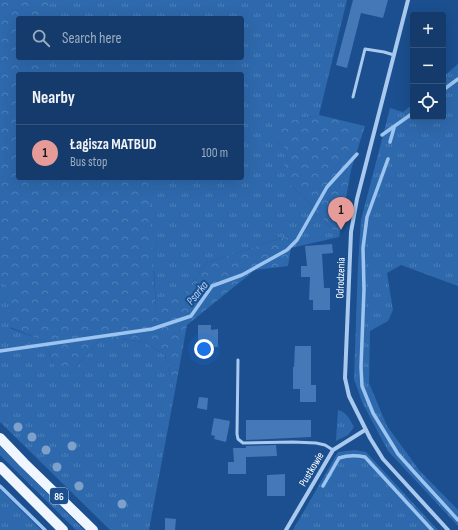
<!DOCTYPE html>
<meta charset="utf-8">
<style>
:root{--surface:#143b6b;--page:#1d4271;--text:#f1f3f6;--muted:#9dadc1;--line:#33557e;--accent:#e69b98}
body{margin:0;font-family:"Sofia Sans Condensed",sans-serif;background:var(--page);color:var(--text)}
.controls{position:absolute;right:12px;top:12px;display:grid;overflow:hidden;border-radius:4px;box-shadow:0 4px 16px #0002}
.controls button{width:36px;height:36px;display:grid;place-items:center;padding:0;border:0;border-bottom:1px solid var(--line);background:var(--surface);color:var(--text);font:20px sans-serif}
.you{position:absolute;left:204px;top:349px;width:14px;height:14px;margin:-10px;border:3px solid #fff;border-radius:50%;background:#1a73e8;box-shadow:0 0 0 6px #1a73e833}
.badge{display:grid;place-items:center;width:26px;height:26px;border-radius:50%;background:var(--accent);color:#111;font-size:13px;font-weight:700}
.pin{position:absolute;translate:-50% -33px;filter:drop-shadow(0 1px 2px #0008)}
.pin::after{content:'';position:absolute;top:21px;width:14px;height:12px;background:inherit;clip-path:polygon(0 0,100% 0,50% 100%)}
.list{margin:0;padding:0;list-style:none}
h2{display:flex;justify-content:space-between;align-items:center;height:52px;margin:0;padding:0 16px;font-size:17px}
h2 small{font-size:13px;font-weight:400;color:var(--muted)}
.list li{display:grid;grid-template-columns:26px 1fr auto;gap:12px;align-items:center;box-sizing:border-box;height:56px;padding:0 16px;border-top:1px solid var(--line)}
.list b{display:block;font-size:15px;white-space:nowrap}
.list p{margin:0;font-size:13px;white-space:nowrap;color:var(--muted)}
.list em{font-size:13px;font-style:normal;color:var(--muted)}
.icon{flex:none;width:22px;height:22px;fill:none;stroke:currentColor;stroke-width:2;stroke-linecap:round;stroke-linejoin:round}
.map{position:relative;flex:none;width:458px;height:530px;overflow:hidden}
.search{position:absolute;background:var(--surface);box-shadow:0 4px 16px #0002;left:16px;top:16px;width:228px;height:44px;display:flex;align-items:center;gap:10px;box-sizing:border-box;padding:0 14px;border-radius:4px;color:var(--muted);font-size:15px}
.panel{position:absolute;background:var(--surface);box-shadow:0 4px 16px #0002;left:16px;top:72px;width:228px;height:108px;border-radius:4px}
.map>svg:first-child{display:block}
.grass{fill:url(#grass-tufts);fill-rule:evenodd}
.forest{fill:url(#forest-crowns)}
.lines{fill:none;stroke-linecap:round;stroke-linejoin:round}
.stream{stroke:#9cc4f0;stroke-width:3.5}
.building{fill:#4478b7}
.lane{stroke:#a9c9ee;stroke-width:3}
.street{stroke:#a9c9ee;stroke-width:4}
.primary{stroke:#f0f6ff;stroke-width:10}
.tree{fill:#7ea0ca}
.labels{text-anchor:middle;stroke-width:4;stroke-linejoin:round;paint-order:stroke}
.shield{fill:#1b4f8f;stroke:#bbcadd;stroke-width:1}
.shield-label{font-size:10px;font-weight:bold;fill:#fff}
.street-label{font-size:11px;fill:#fff;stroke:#1b4f8f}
.water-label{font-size:12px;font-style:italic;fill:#b5d3f5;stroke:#1b4f8f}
</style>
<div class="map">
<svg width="458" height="530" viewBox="0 0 458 530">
<defs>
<pattern id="grass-tufts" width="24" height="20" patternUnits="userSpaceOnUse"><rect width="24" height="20" fill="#2e69ad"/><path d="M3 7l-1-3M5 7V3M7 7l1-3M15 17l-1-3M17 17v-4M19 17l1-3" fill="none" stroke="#4d80b9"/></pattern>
<pattern id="forest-crowns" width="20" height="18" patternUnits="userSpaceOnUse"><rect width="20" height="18" fill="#2e69ad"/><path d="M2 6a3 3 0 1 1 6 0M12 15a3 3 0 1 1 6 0" fill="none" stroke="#4d80b9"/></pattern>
</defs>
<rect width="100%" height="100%" fill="#1b4f8f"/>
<!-- grass -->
<g class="grass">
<path d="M0 0H347L319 115 298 119 289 184 301 194 339 237 291 248 287 236 206 263 186 291 156 310 154 270 10 328 39 339 47 347 55 367 73 371 100 339H122L144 342 165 355 175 391 149 530H110L0 422ZM18 18H242V58H18ZM18 74H242V178H18Z"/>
<path d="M458 64V286L401 265 387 273 393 310 388 321 370 331 369 383 387 426 419 470 458 510V526L388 451 362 402 354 379 358 264 361 220 390 108 403 112 413 104V117H443V77Z"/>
<path d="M338 410C347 412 350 420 354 427L348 435 336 441Z"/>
<path d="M0 446 84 530H76L0 455Z"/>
<path d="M355 450 366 452 438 530H293L338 452Z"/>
<path d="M0 489 41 530H0Z"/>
</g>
<!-- forest -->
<g class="forest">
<path d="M0 0H49L52 18H18V58H49L45 66 35 74H18V178H158L149 196 156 309 186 291 206 263 287 236 291 248 288 266 255 270 187 325 175 391 165 355 144 342 122 339H100L73 371 63 374 55 367 47 347 39 339 10 327 6 318C12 298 17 295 0 280Z"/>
<path d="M319 115 365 126 351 170 339 237 301 194 289 184 284 164 285 149 274 127 287 121Z"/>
</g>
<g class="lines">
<!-- stream -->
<g class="stream">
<path d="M443 90 458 79"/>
<path d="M382 135 413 113"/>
<path d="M390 142 394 128"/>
<path d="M388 159 367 217 363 248 364 289 361 367 362 386 373 413 398 454 415 473 458 520"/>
<path d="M0 351 152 329 191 316 212 286 242 275 287 250 297 240 327 187 357 154"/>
<path d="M0 486 45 530"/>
<path d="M323 486 339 458C348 455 356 455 365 457L432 530"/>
</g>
</g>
<!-- building -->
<g class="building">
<path d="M353 0H388L383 18 361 13 347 68 336 65Z"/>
<path d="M332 244 333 253 322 254 324 288H330V310H313V300H309L310 277H301V266H307L305 246Z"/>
<path d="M198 325H211V330L218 329V347H207V344H198Z"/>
<path d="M295 346H311V385H316V402H300V389H293V367H294Z"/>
<path d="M199 397 208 398 207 410 197 408Z"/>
<path d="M214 418 230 421 226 442 214 439 215 436 211 435Z"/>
<path d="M246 420H311V437L246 440Z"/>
<path d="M276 445 277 456 246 457V474H228V462H234L233 448H246V446Z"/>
<path d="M285 474V496H267V475Z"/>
<path d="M165 518 176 519 175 530H165Z"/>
</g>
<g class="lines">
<!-- lane -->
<g class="lane">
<path d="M353 97 365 49 384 52 394 55"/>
<path d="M238 360 237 434 238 439 243 443 293 442 316 443 325 445 333 450"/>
</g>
<!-- street -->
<g class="street">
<path d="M408 0 357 199 351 232 345 378 349 396 370 438 383 459 448 530"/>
<path d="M286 530 333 450 365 430"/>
</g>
<!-- primary -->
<g class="primary">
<path d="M0 438 24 463 93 530"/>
<path d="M0 467 63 530"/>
</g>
</g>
<!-- trees -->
<g class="tree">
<circle cx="18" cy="427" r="4.5"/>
<circle cx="32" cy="437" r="4.5"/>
<circle cx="72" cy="446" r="4.5"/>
<circle cx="46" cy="450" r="4.5"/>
<circle cx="57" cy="467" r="4.5"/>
<circle cx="79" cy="486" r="4.5"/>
<circle cx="122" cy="504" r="4.5"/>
</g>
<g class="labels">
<!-- shield labels -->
<rect class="shield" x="50" y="488" width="18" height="16" rx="3"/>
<g class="shield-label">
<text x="59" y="500">86</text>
</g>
<!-- street labels -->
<g class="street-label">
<text transform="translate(340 278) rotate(-88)" y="4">Odrodzenia</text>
<text transform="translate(311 469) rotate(-59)" y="4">Pustkowie</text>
</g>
<!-- water labels -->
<g class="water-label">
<text transform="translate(197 293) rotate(-51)" y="4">Psarka</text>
</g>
</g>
</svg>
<div class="controls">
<button>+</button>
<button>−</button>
<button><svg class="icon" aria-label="locate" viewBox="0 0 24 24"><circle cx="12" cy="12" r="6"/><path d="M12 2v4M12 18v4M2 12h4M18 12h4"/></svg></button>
</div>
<div class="you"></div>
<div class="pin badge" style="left:341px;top:230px">1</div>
<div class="search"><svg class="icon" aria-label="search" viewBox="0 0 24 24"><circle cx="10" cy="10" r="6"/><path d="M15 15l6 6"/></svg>Search here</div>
<section class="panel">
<h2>Nearby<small></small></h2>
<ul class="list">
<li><span class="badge">1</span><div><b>Łagisza MATBUD</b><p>Bus stop</p></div><em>100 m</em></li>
</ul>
</section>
</div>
